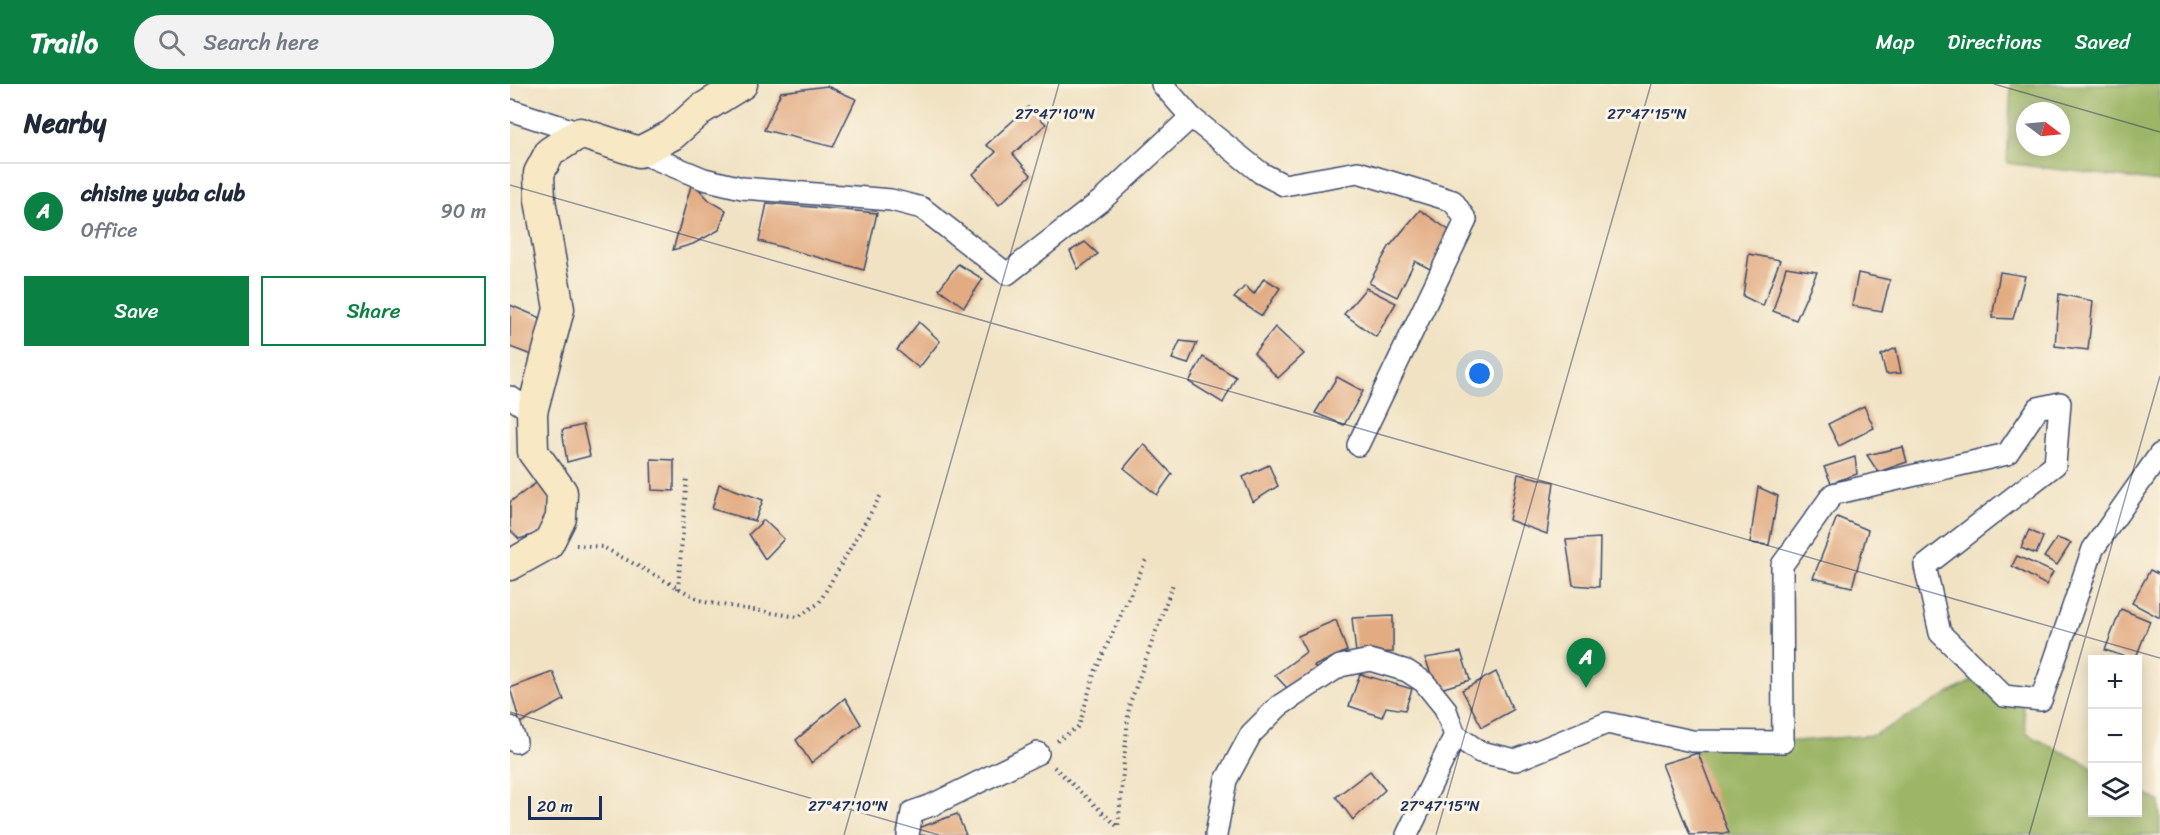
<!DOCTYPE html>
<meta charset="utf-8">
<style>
:root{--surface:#fff;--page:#f2f2f3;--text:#1f2937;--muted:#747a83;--line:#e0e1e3;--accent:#0b8043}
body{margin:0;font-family:Sriracha,sans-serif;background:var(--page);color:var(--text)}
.controls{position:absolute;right:18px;bottom:18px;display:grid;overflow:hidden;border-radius:0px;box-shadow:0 3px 15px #0003}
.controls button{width:54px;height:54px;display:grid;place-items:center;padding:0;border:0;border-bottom:2px solid var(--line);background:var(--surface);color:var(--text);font:30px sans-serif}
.compass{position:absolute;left:1506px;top:18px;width:54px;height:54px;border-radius:50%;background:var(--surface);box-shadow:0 3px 15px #0003;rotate:106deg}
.scale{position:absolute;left:18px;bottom:15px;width:74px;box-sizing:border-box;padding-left:6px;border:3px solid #1b2f5e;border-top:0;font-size:16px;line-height:21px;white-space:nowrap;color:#1b2f5e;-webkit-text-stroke:4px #fcf5e5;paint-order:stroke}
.you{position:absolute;left:970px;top:290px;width:21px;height:21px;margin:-15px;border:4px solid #fff;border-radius:50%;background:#1a73e8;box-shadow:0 0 0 9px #1a73e833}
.badge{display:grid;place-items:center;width:39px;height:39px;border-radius:50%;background:var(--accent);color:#fff;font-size:20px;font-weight:700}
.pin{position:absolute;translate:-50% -50px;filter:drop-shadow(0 2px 3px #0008)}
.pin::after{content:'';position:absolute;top:32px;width:21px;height:18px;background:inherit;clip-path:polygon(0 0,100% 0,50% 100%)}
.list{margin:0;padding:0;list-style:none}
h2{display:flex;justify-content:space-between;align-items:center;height:78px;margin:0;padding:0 24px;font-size:26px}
h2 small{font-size:20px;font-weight:400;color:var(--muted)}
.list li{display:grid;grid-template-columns:39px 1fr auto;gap:18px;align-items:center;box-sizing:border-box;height:96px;padding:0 24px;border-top:2px solid var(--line)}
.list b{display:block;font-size:22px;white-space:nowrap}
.list p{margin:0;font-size:20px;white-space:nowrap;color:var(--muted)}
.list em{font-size:20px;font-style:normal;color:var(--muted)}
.actions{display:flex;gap:12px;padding:18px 24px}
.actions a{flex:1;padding:14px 0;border:2px solid var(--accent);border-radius:0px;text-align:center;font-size:21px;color:var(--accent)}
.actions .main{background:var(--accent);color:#fff}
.icon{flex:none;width:33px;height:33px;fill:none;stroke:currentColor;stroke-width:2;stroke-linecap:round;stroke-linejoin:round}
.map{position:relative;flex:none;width:1650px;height:751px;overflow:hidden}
header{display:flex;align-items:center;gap:36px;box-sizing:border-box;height:84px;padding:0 30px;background:var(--accent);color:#fff}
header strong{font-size:28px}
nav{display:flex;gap:33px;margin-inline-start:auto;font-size:21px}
.search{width:420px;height:54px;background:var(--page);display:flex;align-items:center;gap:15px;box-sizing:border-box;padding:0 21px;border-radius:33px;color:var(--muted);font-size:22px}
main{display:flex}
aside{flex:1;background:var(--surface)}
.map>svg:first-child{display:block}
.forest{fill:#9cb566;stroke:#5c7262;stroke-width:1.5;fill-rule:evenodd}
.building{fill:#e2ab82}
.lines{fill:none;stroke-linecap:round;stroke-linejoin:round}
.street-casing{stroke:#3b4a6d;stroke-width:24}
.secondary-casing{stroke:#3b4a6d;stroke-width:33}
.path{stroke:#3b4a6d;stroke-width:4;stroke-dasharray:1.5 4.5;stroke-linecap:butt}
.street{stroke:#fff;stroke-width:21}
.secondary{stroke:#f8e8c3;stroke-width:30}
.ticks{fill:none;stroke:#1b2f5e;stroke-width:1.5;stroke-opacity:0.45}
.ticks-label{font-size:15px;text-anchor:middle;fill:#1b2f5e;stroke:#fcf5e5;stroke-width:6;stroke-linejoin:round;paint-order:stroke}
</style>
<header>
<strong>Trailo</strong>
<div class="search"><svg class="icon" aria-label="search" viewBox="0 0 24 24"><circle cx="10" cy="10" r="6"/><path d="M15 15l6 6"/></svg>Search here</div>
<nav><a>Map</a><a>Directions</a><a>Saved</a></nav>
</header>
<main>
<aside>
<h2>Nearby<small></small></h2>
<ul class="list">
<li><span class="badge">A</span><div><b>chisine yuba club</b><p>Office</p></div><em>90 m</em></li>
</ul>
<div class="actions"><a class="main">Save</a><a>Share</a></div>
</aside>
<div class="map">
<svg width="1650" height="751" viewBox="0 0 1650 751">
<rect width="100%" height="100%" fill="#fcf5e5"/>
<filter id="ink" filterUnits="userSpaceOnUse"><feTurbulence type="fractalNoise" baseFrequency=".0167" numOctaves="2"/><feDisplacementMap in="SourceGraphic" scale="12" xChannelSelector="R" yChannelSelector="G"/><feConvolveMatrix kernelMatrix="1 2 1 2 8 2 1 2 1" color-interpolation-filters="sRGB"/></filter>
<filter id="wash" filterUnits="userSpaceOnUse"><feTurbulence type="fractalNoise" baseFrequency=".008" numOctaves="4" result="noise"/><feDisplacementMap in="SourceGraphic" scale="24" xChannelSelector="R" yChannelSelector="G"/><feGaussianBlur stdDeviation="1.35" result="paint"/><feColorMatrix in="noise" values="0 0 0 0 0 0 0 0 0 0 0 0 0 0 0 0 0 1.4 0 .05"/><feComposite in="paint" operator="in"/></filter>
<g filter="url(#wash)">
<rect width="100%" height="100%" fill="#f0e2c3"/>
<!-- forest -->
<g class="forest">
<path d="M1501 0H1650V98L1497 79ZM1515 27H1551V63H1515Z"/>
<path d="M1472 591 1511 614 1517 650 1582 683V728H1628V706L1650 718V751H1206L1182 657 1273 658 1365 651Z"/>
</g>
<g id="blocks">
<!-- building -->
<g class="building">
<path d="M317 2 346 15 323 63 254 46 271 8Z"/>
<path d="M518 23 536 40 503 70 521 91 489 121 463 90 486 68 476 61Z"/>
<path d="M182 98 200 117 216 126 209 146 183 160 163 166Z"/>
<path d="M257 119 367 129 354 186 249 157Z"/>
<path d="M910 126 940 147 920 185 905 177 887 213 859 199 879 163Z"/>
<path d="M575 158 588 170 568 185 560 167Z"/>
<path d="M1239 170 1270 176 1253 222 1233 212Z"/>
<path d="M448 180 473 195 454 223 429 205Z"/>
<path d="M1276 183 1307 188 1286 236 1263 227Z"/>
<path d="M1490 188 1515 192 1503 235 1482 234Z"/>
<path d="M1348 189 1380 196 1372 227 1342 222Z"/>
<path d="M754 194 770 204 752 232 724 214 735 202 744 210Z"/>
<path d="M856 204 886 219 866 253 834 230Z"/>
<path d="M1549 210 1583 217 1578 266 1545 262Z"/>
<path d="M0 221 33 235 24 272 0 263Z"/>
<path d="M409 238 430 257 409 284 387 266Z"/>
<path d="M765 243 794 270 768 294 744 269Z"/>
<path d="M670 257 687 259 678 280 662 275Z"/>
<path d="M1386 264 1391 289 1376 290 1371 271Z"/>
<path d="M693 273 726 293 713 319 679 298Z"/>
<path d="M827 293 853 307 834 341 805 329Z"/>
<path d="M1354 322 1364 344 1329 362 1318 340Z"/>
<path d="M73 341 80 372 57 378 52 346Z"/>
<path d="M634 360 662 390 647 411 614 384Z"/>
<path d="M1393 363 1397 378 1368 388 1357 371Z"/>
<path d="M1345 373 1347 390 1321 399 1314 383Z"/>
<path d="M141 375 164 376V407L142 406Z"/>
<path d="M759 381 768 402 743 418 733 393Z"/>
<path d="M1008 390 1044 398 1037 450 999 436Z"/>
<path d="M33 394 43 437 29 449 9 455 0 446V418Z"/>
<path d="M209 400 253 416 245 437 202 425Z"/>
<path d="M1248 403 1268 412 1259 461 1240 459Z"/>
<path d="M1327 433 1358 446 1342 503 1303 494Z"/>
<path d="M254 436 274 455 255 475 239 450Z"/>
<path d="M1519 446 1533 453 1526 470 1511 464Z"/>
<path d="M1090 454 1089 503 1063 501 1056 456Z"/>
<path d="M1547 454 1561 459 1547 481 1534 473Z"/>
<path d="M1507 472 1543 488 1536 501 1502 482Z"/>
<path d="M1640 486 1650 491V534L1622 519Z"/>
<path d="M1611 525 1640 537 1625 576 1595 566Z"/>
<path d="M883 532V568L846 569 842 534Z"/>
<path d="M826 536 837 567 804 582 809 590 780 607 765 591 796 568 788 552Z"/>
<path d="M951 568 960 596 927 606 915 574Z"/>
<path d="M43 588 54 616 10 639 0 604Z"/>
<path d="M986 588 1003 626 972 643 952 606Z"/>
<path d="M850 590 902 605 895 626 876 623 872 633 839 622Z"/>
<path d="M335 614 351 640 301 679 286 656Z"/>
<path d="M1188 669 1219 749 1180 751 1152 680Z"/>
<path d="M860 687 875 706 843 736 826 713Z"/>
<path d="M447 730 456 751H402L400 747Z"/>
</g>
</g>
</g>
<g filter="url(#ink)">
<use href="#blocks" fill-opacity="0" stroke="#3b4a6d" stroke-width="1.5"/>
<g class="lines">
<!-- street casing -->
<g class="street-casing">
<g id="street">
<path d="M652 0 681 33 751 89 774 101 848 88 943 117 956 136 848 361"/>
<path d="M0 26 70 49"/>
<path d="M129 68 194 95 232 104 381 116 412 124 497 190 593 115 681 33"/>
<path d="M0 313 22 328"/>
<path d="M0 643 6 658"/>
<path d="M398 751 402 728 422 721 528 669"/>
<path d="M706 751 716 696 741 650 769 622 830 582 860 576 897 587 914 598 935 624 945 651"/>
<path d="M897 751 945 651 970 668 1006 676 1097 639 1182 657 1273 658 1272 481 1323 410 1497 370 1528 324 1550 319 1545 381 1415 482 1430 549 1494 612 1531 616 1583 465 1650 370"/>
</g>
</g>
<!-- secondary casing -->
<g class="secondary-casing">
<path id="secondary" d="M0 481 38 460 51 434 52 408 23 368 22 328 49 225 30 116 29 89 40 68 70 49 129 68 162 51 190 26 232 0"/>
</g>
<!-- path -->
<g class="path">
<path d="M66 461 93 463 194 518 288 533 309 519 372 409"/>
<path d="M168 505 177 392"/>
<path d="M547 657 569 642 584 590 636 476"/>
<path d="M544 683 608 743 619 622 663 500"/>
</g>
<!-- street -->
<use href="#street" class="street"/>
<!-- secondary -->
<use href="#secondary" class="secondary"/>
</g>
</g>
<!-- ticks -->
<path class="ticks" d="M1484 0 1650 48M0 101 1650 574M0 628 429 751M334 751 549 0M926 751 1141 0M1519 751 1650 292"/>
<g class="ticks-label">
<text x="545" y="35">27°47'10"N</text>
<text x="1137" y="35">27°47'15"N</text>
<text x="338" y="727">27°47'10"N</text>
<text x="930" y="727">27°47'15"N</text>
</g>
</svg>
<div class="controls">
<button>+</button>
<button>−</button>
<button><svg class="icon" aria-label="layers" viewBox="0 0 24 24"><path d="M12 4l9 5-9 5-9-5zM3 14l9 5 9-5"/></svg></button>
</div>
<svg class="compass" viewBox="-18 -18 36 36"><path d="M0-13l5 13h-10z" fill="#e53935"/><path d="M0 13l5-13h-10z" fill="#747a83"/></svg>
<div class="scale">20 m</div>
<div class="you"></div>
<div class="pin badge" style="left:1076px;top:604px">A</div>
</div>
</main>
